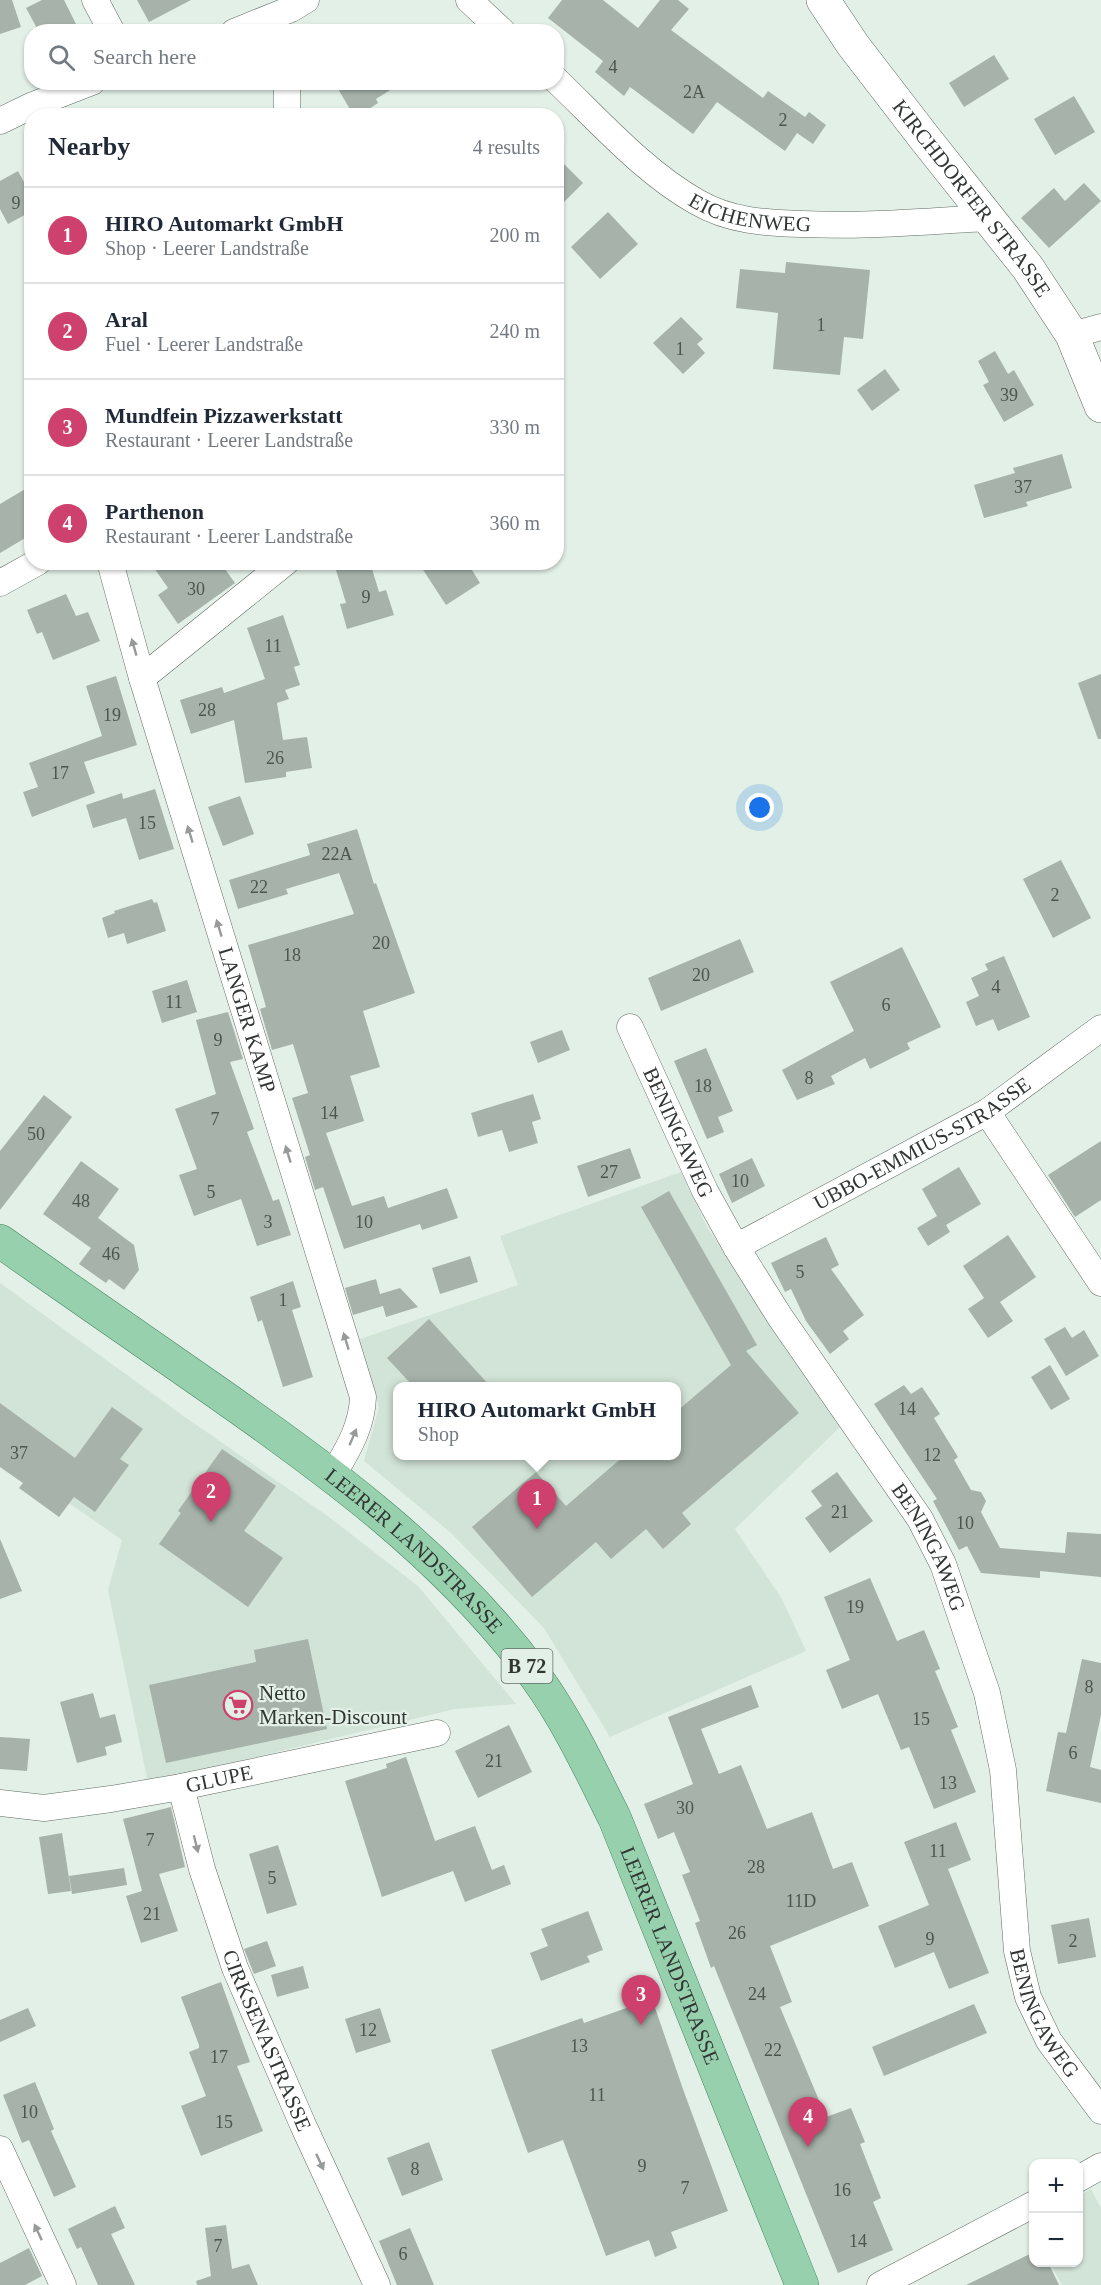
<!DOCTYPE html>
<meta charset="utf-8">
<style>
:root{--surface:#fff;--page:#f2f2f3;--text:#1f2937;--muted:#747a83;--line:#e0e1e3;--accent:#ce406e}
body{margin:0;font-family:Georgia,serif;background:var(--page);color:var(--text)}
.controls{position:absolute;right:18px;bottom:18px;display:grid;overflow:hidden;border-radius:12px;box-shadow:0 2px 4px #0004}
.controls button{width:54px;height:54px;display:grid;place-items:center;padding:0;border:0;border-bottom:2px solid var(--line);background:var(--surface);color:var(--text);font:30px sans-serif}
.you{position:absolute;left:760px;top:808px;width:21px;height:21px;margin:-15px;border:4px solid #fff;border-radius:50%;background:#1a73e8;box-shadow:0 0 0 9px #1a73e833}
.badge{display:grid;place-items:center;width:39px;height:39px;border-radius:50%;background:var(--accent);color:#fff;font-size:20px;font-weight:700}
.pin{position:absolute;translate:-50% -50px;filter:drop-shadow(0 2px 3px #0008)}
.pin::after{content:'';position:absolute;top:32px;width:21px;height:18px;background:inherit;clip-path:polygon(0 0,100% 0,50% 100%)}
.popup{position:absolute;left:393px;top:1382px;width:288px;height:78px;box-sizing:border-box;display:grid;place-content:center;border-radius:12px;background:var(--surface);filter:drop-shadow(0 2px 4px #0005);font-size:20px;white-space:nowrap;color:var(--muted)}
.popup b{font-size:22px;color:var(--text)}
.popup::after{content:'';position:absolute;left:50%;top:100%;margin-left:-12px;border:12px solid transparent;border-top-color:var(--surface)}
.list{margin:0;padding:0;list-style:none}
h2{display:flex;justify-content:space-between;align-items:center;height:78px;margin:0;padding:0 24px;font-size:26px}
h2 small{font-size:20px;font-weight:400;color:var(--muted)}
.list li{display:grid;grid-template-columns:39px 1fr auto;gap:18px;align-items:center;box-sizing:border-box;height:96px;padding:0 24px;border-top:2px solid var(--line)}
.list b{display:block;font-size:22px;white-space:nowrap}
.list p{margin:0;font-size:20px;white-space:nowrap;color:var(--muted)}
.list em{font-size:20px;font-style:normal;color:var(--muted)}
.icon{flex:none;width:33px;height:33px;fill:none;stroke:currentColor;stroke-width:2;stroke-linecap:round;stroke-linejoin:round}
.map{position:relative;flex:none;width:1101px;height:2285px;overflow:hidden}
.search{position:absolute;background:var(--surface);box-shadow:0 2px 4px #0004;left:24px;top:24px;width:540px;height:66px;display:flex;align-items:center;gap:15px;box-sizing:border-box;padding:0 21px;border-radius:24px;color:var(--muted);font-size:22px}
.panel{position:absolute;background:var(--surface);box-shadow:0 2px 4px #0004;left:24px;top:108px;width:540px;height:462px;border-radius:24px}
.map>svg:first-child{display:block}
.built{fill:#d2e4d7;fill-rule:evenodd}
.building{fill:#a6b2aa}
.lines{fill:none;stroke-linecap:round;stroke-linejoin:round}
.street-casing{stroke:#606b63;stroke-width:27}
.secondary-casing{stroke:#606b63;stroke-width:34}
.primary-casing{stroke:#45855f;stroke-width:34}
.street{stroke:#fff;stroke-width:26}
.secondary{stroke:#fff;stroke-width:33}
.primary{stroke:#96d0ad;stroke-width:33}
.oneway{fill:#989a99}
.labels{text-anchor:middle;stroke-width:4.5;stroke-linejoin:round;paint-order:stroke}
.number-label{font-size:18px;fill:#4e5551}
.shield{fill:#e3f0e7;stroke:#666e69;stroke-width:1.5}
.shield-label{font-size:20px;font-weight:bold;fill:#313633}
.street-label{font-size:21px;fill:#313633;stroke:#e3f0e7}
.poi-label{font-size:21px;fill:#313633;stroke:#e3f0e7;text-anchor:start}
</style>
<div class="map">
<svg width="1101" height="2285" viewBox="0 0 1101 2285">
<rect width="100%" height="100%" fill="#e3f0e7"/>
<!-- built -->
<g class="built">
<path d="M681 1172 707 1227 842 1425 735 1529 782 1599 806 1651 610 1737 544 1628 451 1533 364 1461 379 1407 357 1340 518 1285 500 1236ZM398 1386H676V1456H398Z"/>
<path d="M0 1283 185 1417 329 1517 418 1586 516 1704 455 1709 148 1783 108 1590 122 1540 0 1455Z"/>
<path d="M1091 2189 1101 2208V2285H1062L1050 2263 1078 2262 1079 2196Z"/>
</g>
<!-- building -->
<g class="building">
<path d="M0 0H12L21 27 0 34Z"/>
<path d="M42 0H64L80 32H39L26 8Z"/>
<path d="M137 0H191L149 22Z"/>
<path d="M562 0H603L638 28 660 0H678L689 9 671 30 763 98 768 91 805 117 809 112 826 125 813 144 797 133 785 151 717 102 693 134 630 87 624 96 595 72 603 61 548 18Z"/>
<path d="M994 55 1009 79 964 107 949 83Z"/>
<path d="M334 82H403L376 99 378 103 358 116H354Z"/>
<path d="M1074 96 1095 132 1055 155 1034 119Z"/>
<path d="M556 156 583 183 556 210Z"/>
<path d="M18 171 32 197V211L8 224 0 209V181Z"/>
<path d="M1084 183 1101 201 1049 248 1021 218 1054 188 1065 201Z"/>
<path d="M608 212 638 244 600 279 571 247Z"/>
<path d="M786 262 870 270 863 339 844 337 840 375 773 369 778 313 736 308 740 269 785 273Z"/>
<path d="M681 317 703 339 697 344 705 353 683 374 653 343Z"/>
<path d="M995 351 1008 374 1014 370 1034 405 1004 422 983 385 989 382 978 361Z"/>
<path d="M885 369 900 390 872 411 857 390Z"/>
<path d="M1062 454 1072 488 1026 502 1028 506 984 518 974 485 1015 473 1013 468Z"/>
<path d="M32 485V534L0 553V504Z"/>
<path d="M150 562H220L235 583 178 624 158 595 168 588Z"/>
<path d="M360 562H370L379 592 386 590 394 615 347 629 340 604 346 603 336 570Z"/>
<path d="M418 562H467L480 583 446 605Z"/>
<path d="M66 594 76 616 88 612 100 641 53 660 42 632 37 634 27 610Z"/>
<path d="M283 615 300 665 294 667 300 685 285 690 289 699 277 703 283 740 307 737 312 768 286 772V777L245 783 234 720 191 734 180 700 222 687 224 693 265 679 247 628Z"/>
<path d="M1101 674V739H1098L1078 683Z"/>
<path d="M116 676 137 745 84 762 95 793 32 817 23 792 38 787 29 763 102 736 86 686Z"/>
<path d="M155 789 174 849 139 860 126 818 93 828 86 805 122 793 123 799Z"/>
<path d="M240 796 254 834 223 846 208 807Z"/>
<path d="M357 829 374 884 376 883 415 993 363 1011 380 1067 350 1076 364 1121 326 1133 352 1206 384 1196 388 1208 447 1188 458 1218 422 1230 420 1224 344 1249 323 1187 315 1190 305 1157 310 1155 292 1098 308 1093 293 1044 272 1050 260 1009 266 1007 248 945 354 914 339 873 286 889 288 894 238 909 229 880 310 855 307 844Z"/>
<path d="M1061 860 1091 918 1053 938 1023 879Z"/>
<path d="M152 899 154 903 157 902 166 931 127 944 124 933 108 938 102 918 115 913 114 911Z"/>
<path d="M740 939 754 972 661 1011 648 978Z"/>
<path d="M902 947 941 1027 907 1043 910 1049 870 1069 865 1058 831 1076 835 1084 797 1100 782 1070 854 1031 830 982Z"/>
<path d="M1004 956 1030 1017 998 1031 993 1019 976 1026 966 1002 979 996 971 978 988 970 985 964Z"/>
<path d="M187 980 197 1012 162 1023 152 991Z"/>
<path d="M228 1012 243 1059 230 1062 254 1129 247 1132 273 1201 279 1199 291 1235 257 1246 241 1199 194 1216 179 1175 197 1169 175 1109 216 1094 196 1020Z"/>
<path d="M562 1030 570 1050 538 1063 530 1042Z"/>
<path d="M706 1048 733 1111 718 1117 724 1132 707 1139 674 1061Z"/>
<path d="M533 1094 541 1119 532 1122 538 1143 509 1152 502 1130 478 1137 471 1113Z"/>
<path d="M44 1095 72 1117 0 1210V1151Z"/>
<path d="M1101 1141V1200L1075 1217 1048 1175Z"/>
<path d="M630 1148 641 1178 588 1197 577 1166Z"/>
<path d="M752 1158 765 1186 732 1203 719 1174Z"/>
<path d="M81 1161 119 1189 98 1218 134 1245 139 1270 124 1290 109 1279 106 1283 79 1264 91 1248 43 1214Z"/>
<path d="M959 1167 981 1204 946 1225 950 1232 928 1246 917 1228 937 1216 922 1189Z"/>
<path d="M669 1191 757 1345 746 1351 799 1413 682 1513 691 1524 663 1549 646 1529 611 1559 596 1542 532 1597 472 1527 536 1472 566 1506 625 1455H676V1412L731 1365 641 1207Z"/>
<path d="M1008 1235 1036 1277 1000 1302 1013 1321 988 1338 968 1309 984 1298 963 1266Z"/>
<path d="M826 1237 839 1265 831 1269 864 1315 843 1331 849 1339 830 1354 806 1321 791 1289 785 1292 771 1263Z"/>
<path d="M470 1256 478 1282 440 1294 432 1268Z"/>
<path d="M376 1279 380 1294 400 1288 418 1307 386 1317 383 1306 353 1315 345 1288Z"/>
<path d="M293 1281 301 1307 292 1310 313 1377 283 1387 262 1320 258 1322 250 1297Z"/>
<path d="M429 1319 490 1386H413L387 1358Z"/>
<path d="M1065 1327 1072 1338 1084 1330 1099 1356 1066 1376 1044 1339Z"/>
<path d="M1050 1365 1070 1399 1051 1410 1031 1377Z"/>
<path d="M904 1385 911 1394 922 1387 940 1414 934 1418 958 1457 954 1460 971 1490 981 1492 986 1501 981 1512 1000 1548 1065 1553 1067 1532 1101 1534V1577L1040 1571V1578L981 1573 967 1546 959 1550 933 1501 937 1499 874 1404Z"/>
<path d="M0 1403 75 1458 112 1407 143 1429 120 1459 129 1465 95 1512 74 1497 59 1517 19 1488 23 1483 0 1467Z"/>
<path d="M222 1449 276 1486 244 1531 283 1558 248 1607 159 1544 181 1513 178 1511Z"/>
<path d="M837 1472 873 1521 830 1553 805 1518 822 1506 811 1491Z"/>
<path d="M0 1539 22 1591 0 1599Z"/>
<path d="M870 1578 897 1641 924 1630 940 1669 935 1671 958 1727 951 1730 976 1792 934 1809 909 1747 901 1750 878 1694 842 1709 826 1670 850 1660 824 1597Z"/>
<path d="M308 1639 327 1729 166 1763 149 1685 256 1662 254 1650Z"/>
<path d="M1082 1659 1101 1663V1715L1090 1767 1101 1770V1803L1046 1791 1058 1732 1066 1733Z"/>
<path d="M751 1685 759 1707 701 1729 719 1774 741 1765 767 1829 812 1812 833 1869 852 1862 869 1906 770 1946 792 2002 780 2007 826 2117 851 2108 865 2142 860 2144 881 2198 873 2202 893 2250 838 2273 714 1966 711 1968 695 1923 700 1921 682 1875 690 1872 674 1832 658 1839 644 1804 693 1784 668 1717Z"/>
<path d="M93 1693 100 1718 115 1714 122 1742 105 1747 107 1755 77 1763 60 1702Z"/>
<path d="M509 1725 532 1772 478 1798 455 1751Z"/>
<path d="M0 1737 30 1739 27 1771 0 1769Z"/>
<path d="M406 1757 435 1841 475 1826 492 1870 504 1865 511 1884 465 1902 453 1871 382 1897 345 1781 387 1768 386 1764Z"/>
<path d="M171 1807 185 1867 159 1874 178 1931 141 1943 126 1896 142 1891 123 1819Z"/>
<path d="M956 1822 971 1860 948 1869 989 1973 949 1989 934 1952 895 1968 878 1926 929 1905 904 1842Z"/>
<path d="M62 1833 71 1891 48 1894 39 1837Z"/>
<path d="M278 1845 297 1905 267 1914 249 1854Z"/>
<path d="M124 1868 127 1885 72 1894 69 1876Z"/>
<path d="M588 1911 603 1950 587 1956 590 1962 541 1981 530 1953 548 1946 541 1929Z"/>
<path d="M1089 1918 1096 1957 1058 1964 1051 1925Z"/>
<path d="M267 1941 276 1966 254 1974 244 1949Z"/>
<path d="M303 1966 309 1988 277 1997 271 1975Z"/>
<path d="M221 1982 250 2062 237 2066 263 2131 201 2156 181 2106 206 2096 189 2052 199 2048V2045L181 1997Z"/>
<path d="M652 1999 684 2092 728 2211 671 2232 677 2248 655 2257 649 2240 606 2256 563 2140 528 2153 491 2050 582 2018 584 2023Z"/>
<path d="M974 2004 987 2033 884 2076 872 2047Z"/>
<path d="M28 2008 36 2026 0 2042V2020Z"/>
<path d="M380 2008 391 2042 356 2053 345 2019Z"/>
<path d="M35 2082 54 2129 51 2131 76 2187 54 2197 29 2140 22 2143 3 2095Z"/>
<path d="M429 2142 443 2180 402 2196 387 2158Z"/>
<path d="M115 2206 125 2228 111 2234 135 2285H98L81 2247 77 2249 68 2229Z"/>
<path d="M226 2225 232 2269 249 2264 258 2285H197L196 2281 211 2276 205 2228Z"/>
<path d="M410 2228 434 2285H397L379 2241Z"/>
<path d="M29 2248 42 2276 25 2285H0V2263Z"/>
<path d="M1034 2252V2262H1048L1059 2285H966Z"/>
</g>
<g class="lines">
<!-- street casing -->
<g class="street-casing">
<g id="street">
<path d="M95 0 112 32"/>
<path d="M469 0 503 32"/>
<path d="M234 32 291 9 306 0"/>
<path id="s1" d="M556 80C600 122 644 172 697 202 730 221 765 223 802 224 865 227 926 221 989 218"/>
<path d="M287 116V82"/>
<path d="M0 121 33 105 92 82"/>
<path d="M1072 335 1101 327"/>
<path id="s2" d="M110 562 142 678 363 1397C362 1427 348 1449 333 1475"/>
<path d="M0 583 38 562"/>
<path d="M142 678 286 562"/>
<path id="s3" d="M630 1027 705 1191 736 1247 780 1317 920 1519 943 1564 987 1693 1003 1770 1017 1951 1028 1997 1049 2041 1101 2111"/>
<path d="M987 1112 1101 1283"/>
<path id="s4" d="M736 1247 987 1112 1101 1028"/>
<path id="s5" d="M181 1787 202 1869 235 1968 303 2125 377 2285"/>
<path id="s6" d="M0 1803 44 1808 111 1799 181 1787 437 1733"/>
<path d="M0 2149 63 2285"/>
<path d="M1078 2179 1101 2166"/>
<path d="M880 2285 1034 2204"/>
</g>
</g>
<!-- secondary casing -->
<g class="secondary-casing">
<g id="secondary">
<path id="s7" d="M823 0 853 45 923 136 1028 268 1072 335 1101 406"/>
</g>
</g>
<!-- primary casing -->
<g class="primary-casing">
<g id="primary">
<path id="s8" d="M0 1241C68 1289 136 1336 205 1384 327 1469 447 1556 536 1677 568 1721 591 1771 615 1819L802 2285"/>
</g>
</g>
<!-- street -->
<use href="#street" class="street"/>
<!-- secondary -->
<use href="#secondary" class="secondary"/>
<!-- primary -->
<use href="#primary" class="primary"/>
</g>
<!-- one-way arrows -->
<defs><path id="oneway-solid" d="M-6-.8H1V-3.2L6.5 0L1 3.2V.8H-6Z" transform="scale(1.5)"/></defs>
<g class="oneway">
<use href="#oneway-solid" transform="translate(134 647) rotate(-106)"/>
<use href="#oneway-solid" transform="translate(190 834) rotate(-107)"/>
<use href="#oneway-solid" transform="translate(219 928) rotate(-107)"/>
<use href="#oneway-solid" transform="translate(288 1154) rotate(-107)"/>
<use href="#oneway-solid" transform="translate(346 1341) rotate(-107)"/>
<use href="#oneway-solid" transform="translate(353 1437) rotate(-67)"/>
<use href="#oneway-solid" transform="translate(196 1844) rotate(76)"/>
<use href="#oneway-solid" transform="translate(320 2162) rotate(65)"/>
<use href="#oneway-solid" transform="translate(38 2232) rotate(-115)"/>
</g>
<!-- icons -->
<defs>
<g id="supermarket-ring" transform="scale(1.5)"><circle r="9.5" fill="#e3f0e7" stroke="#ce406e" stroke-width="1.5"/><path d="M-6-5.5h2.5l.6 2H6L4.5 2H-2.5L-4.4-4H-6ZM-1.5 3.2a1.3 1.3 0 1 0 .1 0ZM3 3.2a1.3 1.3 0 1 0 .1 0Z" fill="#ce406e"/></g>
</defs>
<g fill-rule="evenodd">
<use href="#supermarket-ring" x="238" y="1705"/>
</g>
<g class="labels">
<!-- number labels -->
<g class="number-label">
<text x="613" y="73">4</text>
<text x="694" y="98">2A</text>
<text x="783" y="126">2</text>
<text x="16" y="209">9</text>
<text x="821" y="331">1</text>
<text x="680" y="355">1</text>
<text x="1009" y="401">39</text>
<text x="1023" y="493">37</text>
<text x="196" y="595">30</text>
<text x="366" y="603">9</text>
<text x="273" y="652">11</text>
<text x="207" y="716">28</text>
<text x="112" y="721">19</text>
<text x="275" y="764">26</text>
<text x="60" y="779">17</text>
<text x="147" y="829">15</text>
<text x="337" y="860">22A</text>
<text x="259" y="893">22</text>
<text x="1055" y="901">2</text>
<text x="381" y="949">20</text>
<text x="292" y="961">18</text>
<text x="701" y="981">20</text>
<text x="996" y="993">4</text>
<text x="174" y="1008">11</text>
<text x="886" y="1011">6</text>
<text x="218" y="1046">9</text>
<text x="809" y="1084">8</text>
<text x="703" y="1092">18</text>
<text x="329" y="1119">14</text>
<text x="215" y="1125">7</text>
<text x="36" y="1140">50</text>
<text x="609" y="1178">27</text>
<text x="740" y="1187">10</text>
<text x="211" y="1198">5</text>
<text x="81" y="1207">48</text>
<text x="268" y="1228">3</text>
<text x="364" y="1228">10</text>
<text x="111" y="1260">46</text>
<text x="800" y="1278">5</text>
<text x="283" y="1306">1</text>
<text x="907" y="1415">14</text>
<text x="19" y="1459">37</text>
<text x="932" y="1461">12</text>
<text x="840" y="1518">21</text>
<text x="965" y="1529">10</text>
<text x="855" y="1613">19</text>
<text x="1089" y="1693">8</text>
<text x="921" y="1725">15</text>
<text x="1073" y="1759">6</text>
<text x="494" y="1767">21</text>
<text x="948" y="1789">13</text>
<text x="685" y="1814">30</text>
<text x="150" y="1846">7</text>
<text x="938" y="1857">11</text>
<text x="756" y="1873">28</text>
<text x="272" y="1884">5</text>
<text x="801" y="1907">11D</text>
<text x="152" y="1920">21</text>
<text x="737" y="1939">26</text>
<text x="930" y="1945">9</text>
<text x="1073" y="1947">2</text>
<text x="757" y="2000">24</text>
<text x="368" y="2036">12</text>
<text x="579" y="2052">13</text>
<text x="773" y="2056">22</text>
<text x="219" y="2063">17</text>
<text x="597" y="2101">11</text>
<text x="29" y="2118">10</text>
<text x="224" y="2128">15</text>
<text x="642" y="2172">9</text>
<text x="415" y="2175">8</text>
<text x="685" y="2194">7</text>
<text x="842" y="2196">16</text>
<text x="858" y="2247">14</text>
<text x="218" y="2252">7</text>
<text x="403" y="2260">6</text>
</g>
<!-- shield labels -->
<rect class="shield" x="501.5" y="1649" width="51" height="34" rx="4.5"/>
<g class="shield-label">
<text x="527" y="1673">B 72</text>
</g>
<!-- street labels -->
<g class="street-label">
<text dy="7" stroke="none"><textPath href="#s7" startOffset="248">KIRCHDORFER STRASSE</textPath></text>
<text dy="7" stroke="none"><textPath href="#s1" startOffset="242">EICHENWEG</textPath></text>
<text dy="7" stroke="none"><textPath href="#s2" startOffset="478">LANGER KAMP</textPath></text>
<text dy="7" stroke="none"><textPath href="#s3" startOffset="116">BENINGAWEG</textPath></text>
<text dy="7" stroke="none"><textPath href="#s4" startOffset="213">UBBO-EMMIUS-STRASSE</textPath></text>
<text dy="7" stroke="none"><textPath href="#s3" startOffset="602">BENINGAWEG</textPath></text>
<text dy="7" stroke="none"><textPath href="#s8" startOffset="518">LEERER LANDSTRASSE</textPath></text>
<text dy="7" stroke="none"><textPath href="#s6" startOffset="222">GLUPE</textPath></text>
<text dy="7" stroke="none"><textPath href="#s8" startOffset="1004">LEERER LANDSTRASSE</textPath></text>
<text dy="7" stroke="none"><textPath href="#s3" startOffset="1088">BENINGAWEG</textPath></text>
<text dy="7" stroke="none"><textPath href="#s5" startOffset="268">CIRKSENASTRASSE</textPath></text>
</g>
<!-- poi labels -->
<g class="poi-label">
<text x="259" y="1700">Netto<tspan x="259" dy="24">Marken-Discount</tspan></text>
</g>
</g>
</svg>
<div class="controls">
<button>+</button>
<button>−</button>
</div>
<div class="you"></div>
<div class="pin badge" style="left:537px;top:1529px">1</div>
<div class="popup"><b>HIRO Automarkt GmbH</b>Shop</div>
<div class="pin badge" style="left:211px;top:1522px">2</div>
<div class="pin badge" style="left:641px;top:2025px">3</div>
<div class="pin badge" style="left:808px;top:2147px">4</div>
<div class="search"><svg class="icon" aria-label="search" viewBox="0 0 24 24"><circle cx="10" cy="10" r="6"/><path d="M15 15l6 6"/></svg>Search here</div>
<section class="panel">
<h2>Nearby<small>4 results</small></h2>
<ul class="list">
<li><span class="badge">1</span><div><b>HIRO Automarkt GmbH</b><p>Shop · Leerer Landstraße</p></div><em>200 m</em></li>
<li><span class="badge">2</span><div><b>Aral</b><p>Fuel · Leerer Landstraße</p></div><em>240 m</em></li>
<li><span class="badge">3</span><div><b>Mundfein Pizzawerkstatt</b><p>Restaurant · Leerer Landstraße</p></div><em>330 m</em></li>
<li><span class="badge">4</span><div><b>Parthenon</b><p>Restaurant · Leerer Landstraße</p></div><em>360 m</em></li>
</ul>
</section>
</div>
